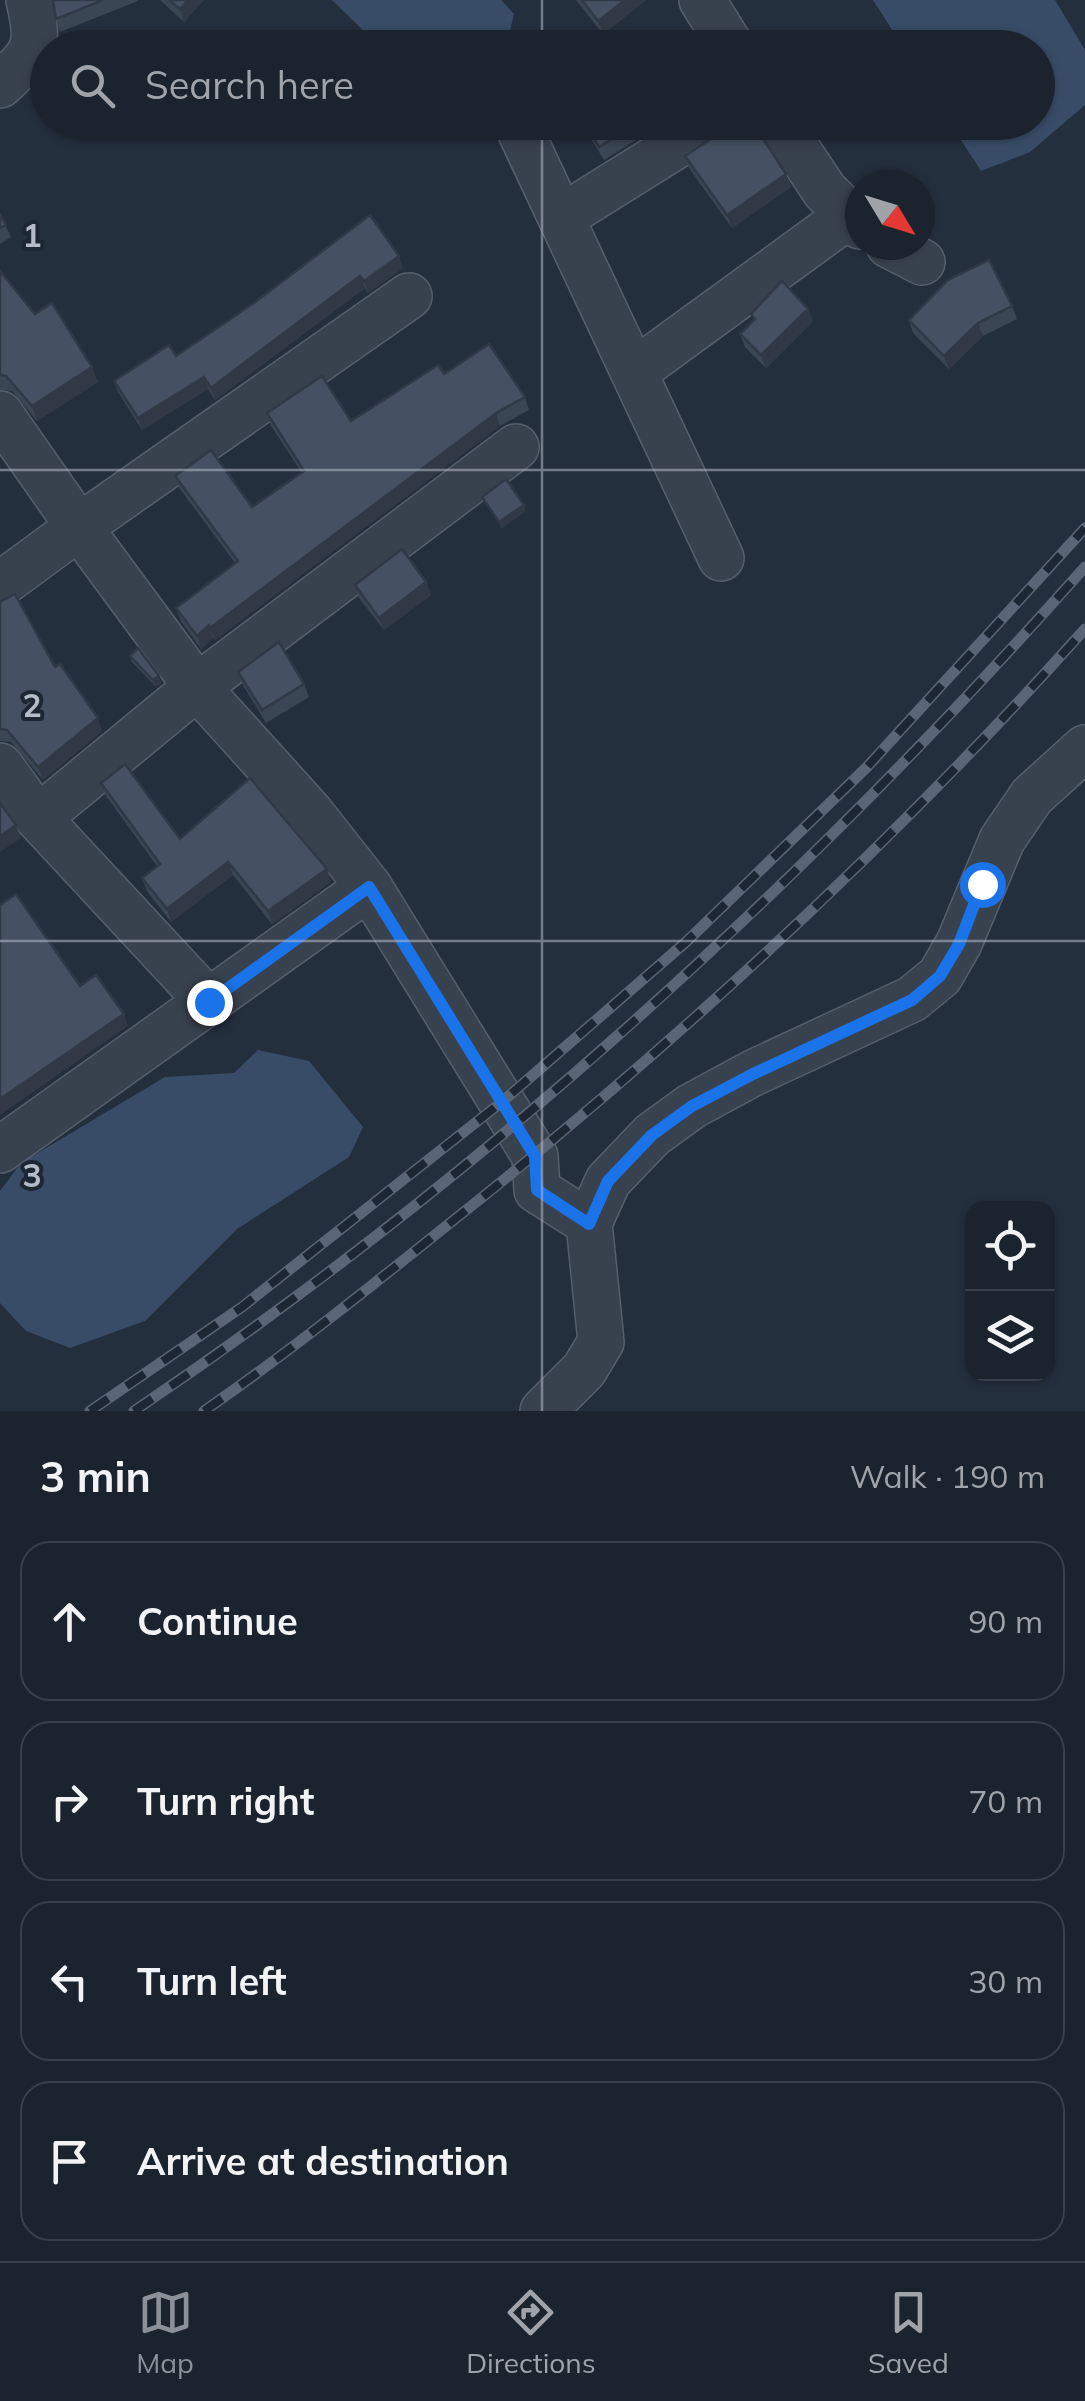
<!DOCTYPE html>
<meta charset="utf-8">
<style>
:root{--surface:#1b232e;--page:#282f3a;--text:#f1f3f6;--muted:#a0a4aa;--line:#39404a;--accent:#8c9099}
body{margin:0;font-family:Mulish,sans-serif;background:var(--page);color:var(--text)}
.controls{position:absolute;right:30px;bottom:30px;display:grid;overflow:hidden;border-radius:20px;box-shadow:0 2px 8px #0004}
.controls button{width:90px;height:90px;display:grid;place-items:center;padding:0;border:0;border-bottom:2px solid var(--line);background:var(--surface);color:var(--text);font:50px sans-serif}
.compass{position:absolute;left:845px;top:170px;width:90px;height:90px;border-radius:50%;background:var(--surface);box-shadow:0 2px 8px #0004;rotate:128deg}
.stop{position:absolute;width:30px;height:30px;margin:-22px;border:8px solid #1a73e8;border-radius:50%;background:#fff}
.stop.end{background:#1a73e8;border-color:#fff;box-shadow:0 2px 10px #0008}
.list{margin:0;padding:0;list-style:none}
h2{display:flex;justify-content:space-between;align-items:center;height:130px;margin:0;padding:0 40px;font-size:42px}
h2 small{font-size:32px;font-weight:400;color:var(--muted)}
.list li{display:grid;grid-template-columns:65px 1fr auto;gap:30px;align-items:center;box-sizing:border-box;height:160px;margin:0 20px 20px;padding:0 20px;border:2px solid var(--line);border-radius:30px}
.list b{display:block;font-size:38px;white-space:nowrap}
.list em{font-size:32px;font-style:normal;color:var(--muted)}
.icon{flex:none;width:55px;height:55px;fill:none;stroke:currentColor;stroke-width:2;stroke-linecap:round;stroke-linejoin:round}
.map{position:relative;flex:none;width:1085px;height:1411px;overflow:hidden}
.search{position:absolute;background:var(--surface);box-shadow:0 2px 8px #0004;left:30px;right:30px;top:30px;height:110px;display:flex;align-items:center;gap:25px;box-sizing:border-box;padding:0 35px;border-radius:55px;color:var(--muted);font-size:38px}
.sheet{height:850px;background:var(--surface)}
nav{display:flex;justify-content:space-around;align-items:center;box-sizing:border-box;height:140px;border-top:2px solid var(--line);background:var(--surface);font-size:28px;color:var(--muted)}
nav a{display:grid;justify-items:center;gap:5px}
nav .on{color:var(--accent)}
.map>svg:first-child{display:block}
.water{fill:#394c67}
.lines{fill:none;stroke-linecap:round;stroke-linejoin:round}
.minor-casing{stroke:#565f6c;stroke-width:48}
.minor{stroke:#38414e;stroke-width:45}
.rail-casing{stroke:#5a6575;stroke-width:11}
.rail{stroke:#1d2633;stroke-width:8;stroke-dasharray:22;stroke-linecap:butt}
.wall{fill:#3b4654}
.shaded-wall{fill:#303945}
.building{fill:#455162;stroke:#303945;stroke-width:2.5}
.route{stroke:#1a73e8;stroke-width:12}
.grid{fill:none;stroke:#b4bcc9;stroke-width:2.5;stroke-opacity:0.55}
.grid-label{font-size:32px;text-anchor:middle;font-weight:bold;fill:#b4bcc9;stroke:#1d2633;stroke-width:8;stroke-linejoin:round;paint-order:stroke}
</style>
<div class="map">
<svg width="1085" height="1411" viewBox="0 0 1085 1411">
<rect width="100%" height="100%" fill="#242f3e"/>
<!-- water -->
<g class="water">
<path d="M332 0H501L514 14 506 47H380Z"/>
<path d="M873 0H1055L1085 50V105L1030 152 981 171 950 123 1038 122V48L903 47Z"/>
<path d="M258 1050 309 1061 363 1127 349 1157 237 1229 145 1321 70 1348 26 1331 0 1303V1191L21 1163 165 1077 234 1073Z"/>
</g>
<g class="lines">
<!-- minor casing -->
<g class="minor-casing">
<g id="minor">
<path d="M702 0 732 48"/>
<path d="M0 85C36 52 40 47 29 0"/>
<path d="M516 122 721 558"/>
<path d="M779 122 825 191 860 226"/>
<path d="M562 217 714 122"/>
<path d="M889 245 922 262"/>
<path d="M634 372 848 216"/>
<path d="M0 414 79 527 0 585"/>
<path d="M0 766 38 818 209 1002"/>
<path d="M38 818 197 687 516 447"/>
<path d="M369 887 535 1156 537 1190 589 1223"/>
<path d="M0 1150 369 887 310 812 197 687 79 527 409 296"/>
<path d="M543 1411 584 1370 601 1342 589 1223 608 1181 652 1135 692 1106 753 1073 912 999 940 976 959 943 1002 840 1032 796 1085 748"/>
</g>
</g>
<!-- minor -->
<use href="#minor" class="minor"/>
<!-- rail casing -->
<g class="rail-casing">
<g id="rail">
<path d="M90 1411 242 1307 503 1101 686 942 867 767 1085 528"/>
<path d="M134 1411C488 1173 802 886 1085 567"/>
<path d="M204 1411C289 1352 369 1288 450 1223 677 1043 892 845 1085 629"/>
</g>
</g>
<!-- rail -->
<use href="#rail" class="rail"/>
</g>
<!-- wall -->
<g class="wall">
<path d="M53 0H138V1L60 32 56 19Z"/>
<path d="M160 0H204L184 22Z"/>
<path d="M576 0H646L603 34Z"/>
<path d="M581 122H665L604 160Z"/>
<path d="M754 122 755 128 786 174 791 187 732 228 689 168 685 156Z"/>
<path d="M0 215 11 237 0 244Z"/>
<path d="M403 268 368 293 365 288 215 400 208 389 142 430 118 392 114 381 176 356 254 303Z"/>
<path d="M0 271 35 314 92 367 98 382 37 421 12 391 0 390Z"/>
<path d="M1012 306 1017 319 983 336 949 369 913 333 909 320Z"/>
<path d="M808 309 813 321 766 368 745 347 740 334 754 320 751 314Z"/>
<path d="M444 374 525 397 529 410 500 426 215 640 213 638 201 649 181 621 176 608 235 563 180 489 175 476 252 507 302 473 271 426 267 413 351 421Z"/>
<path d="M426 582 431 595 384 630 359 598 355 585Z"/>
<path d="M0 602 55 667 102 731 43 780 11 742 0 741Z"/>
<path d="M130 656 161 683 156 687 132 662Z"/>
<path d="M238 672 304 684 309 697 266 723 243 685Z"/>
<path d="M101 783 180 839 331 882 272 924 233 875 171 922 147 891 142 878 157 866 106 796Z"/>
</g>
<!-- shaded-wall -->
<g class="shaded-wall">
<path d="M188 0H204L184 22 180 9Z"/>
<path d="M625 0H646L603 34 598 21Z"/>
<path d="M786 174 791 187 732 228 727 215Z"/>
<path d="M399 256 403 268 368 293 364 281Z"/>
<path d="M360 276 365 288 215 400 211 388Z"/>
<path d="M808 309 813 321 766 368 761 355Z"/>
<path d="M978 323 983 336 949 369 944 356Z"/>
<path d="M92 367 98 382 37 421 32 406Z"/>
<path d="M204 377 208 389 142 430 138 418Z"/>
<path d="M496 413 500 426 215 640 210 628Z"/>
<path d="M524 505 526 511 501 529 499 522Z"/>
<path d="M426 582 431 595 384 630 379 618Z"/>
<path d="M209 625 213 638 201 649 197 636Z"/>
<path d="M159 676 161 683 156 687 153 680Z"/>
<path d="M98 718 102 731 43 780 38 767Z"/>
<path d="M16 825 21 838 0 852V836Z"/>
<path d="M228 862 233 875 171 922 167 909Z"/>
<path d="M327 869 331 882 272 924 268 911Z"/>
<path d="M124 1014 128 1026 0 1115V1099Z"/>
</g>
<!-- building -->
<g class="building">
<path d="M53 0H103L56 19Z"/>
<path d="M169 0H188L180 9Z"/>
<path d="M582 0H625L598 21Z"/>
<path d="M673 38 679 48H659Z"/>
<path d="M584 122H640L599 147Z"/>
<path d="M729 122H752L786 174 727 215 685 156 723 131Z"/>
<path d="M0 215 6 225 0 228Z"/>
<path d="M370 215 399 256 364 281 360 276 211 388 204 377 138 418 114 381 169 345 176 356 254 303Z"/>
<path d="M989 260 1012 306 978 323 944 356 909 320 948 280Z"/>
<path d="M0 271 35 314 52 303 92 367 32 406 6 376 0 375Z"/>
<path d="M782 281 808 309 761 355 740 334 755 319 751 314Z"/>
<path d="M489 344 525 397 496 413 210 628 209 625 197 636 176 608 238 561 175 476 211 450 252 507 304 471 267 413 322 376 351 421 438 365 444 374Z"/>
<path d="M506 479 524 505 499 522 482 497Z"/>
<path d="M402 549 426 582 379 618 355 585Z"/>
<path d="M15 594 55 667 60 664 98 718 38 767 7 730 0 729V602Z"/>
<path d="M279 642 304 684 262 710 238 672Z"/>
<path d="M138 648 159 676 153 680 130 656Z"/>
<path d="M125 764 180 839 250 778 327 869 268 911 228 862 167 909 142 878 160 864 101 783Z"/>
<path d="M0 803 16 825 0 836Z"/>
<path d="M16 894 80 986 96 975 124 1014 0 1099V905Z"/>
</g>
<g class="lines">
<!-- route -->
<path class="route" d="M209 1002 369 887 535 1156 537 1190 589 1224 608 1181 652 1135 692 1106 753 1074 912 1000 940 976 959 944 982 884"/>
</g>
<!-- grid -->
<path class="grid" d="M542 0V48M542 122V1411M0 470H1085M0 941H1085"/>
<g class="grid-label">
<text x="32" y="247">1</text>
<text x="32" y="717">2</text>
<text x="32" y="1187">3</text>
</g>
</svg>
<div class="controls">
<button><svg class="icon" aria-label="locate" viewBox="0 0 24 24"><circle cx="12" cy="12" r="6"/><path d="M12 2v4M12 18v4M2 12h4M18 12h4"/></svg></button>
<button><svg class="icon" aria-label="layers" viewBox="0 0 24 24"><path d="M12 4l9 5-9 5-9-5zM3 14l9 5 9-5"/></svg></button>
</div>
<svg class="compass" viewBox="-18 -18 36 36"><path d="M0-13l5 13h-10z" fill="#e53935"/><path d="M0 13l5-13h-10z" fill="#a0a4aa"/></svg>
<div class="stop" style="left:982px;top:884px"></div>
<div class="stop end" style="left:209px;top:1002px"></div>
<div class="search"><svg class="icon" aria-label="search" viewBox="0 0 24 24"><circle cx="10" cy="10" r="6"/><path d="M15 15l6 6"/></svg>Search here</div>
</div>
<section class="sheet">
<h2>3 min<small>Walk · 190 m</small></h2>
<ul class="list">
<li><svg class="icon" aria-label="ahead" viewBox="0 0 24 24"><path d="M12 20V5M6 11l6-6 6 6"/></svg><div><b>Continue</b></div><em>90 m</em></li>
<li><svg class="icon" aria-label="right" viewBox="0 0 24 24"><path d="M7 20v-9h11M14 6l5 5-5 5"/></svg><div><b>Turn right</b></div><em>70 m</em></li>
<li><svg class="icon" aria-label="left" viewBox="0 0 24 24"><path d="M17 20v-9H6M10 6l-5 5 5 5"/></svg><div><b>Turn left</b></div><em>30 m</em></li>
<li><svg class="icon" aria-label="arrive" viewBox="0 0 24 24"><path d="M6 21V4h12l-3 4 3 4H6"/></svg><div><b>Arrive at destination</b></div></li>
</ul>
</section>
<nav>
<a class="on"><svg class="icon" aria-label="map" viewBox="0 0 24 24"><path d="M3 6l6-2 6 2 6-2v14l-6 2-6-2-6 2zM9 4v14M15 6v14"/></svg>Map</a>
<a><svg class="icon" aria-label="directions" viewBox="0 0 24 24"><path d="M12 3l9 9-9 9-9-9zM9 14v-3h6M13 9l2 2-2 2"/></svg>Directions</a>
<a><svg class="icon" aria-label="saved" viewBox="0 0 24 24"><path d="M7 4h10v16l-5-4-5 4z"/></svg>Saved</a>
</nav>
